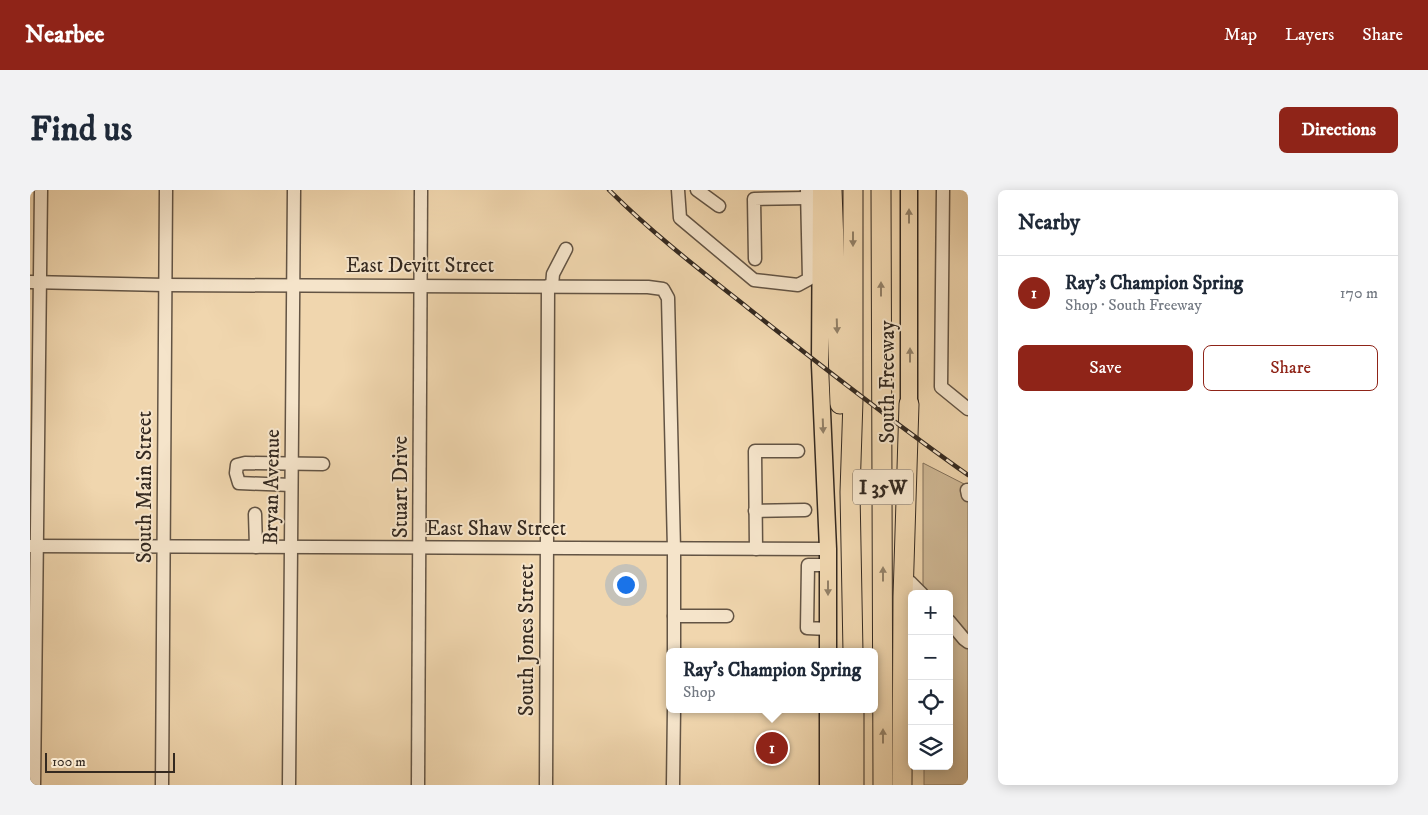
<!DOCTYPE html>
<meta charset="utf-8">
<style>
:root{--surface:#fff;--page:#f2f2f3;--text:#1f2937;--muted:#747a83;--line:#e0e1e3;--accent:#8f2418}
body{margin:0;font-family:"IM FELL DW Pica",serif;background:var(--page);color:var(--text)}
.controls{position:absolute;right:15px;bottom:15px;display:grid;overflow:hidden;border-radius:8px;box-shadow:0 2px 12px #0003}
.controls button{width:45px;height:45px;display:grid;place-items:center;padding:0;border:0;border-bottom:1px solid var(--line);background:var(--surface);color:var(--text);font:25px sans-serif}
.scale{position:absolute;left:15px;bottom:12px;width:130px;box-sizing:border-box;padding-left:5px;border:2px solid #342920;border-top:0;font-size:14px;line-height:18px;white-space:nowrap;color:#342920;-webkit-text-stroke:4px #f5e4ca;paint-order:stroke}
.you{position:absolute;left:595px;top:394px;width:18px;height:18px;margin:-12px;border:4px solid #fff;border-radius:50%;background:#1a73e8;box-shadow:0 0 0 8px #1a73e833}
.badge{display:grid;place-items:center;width:32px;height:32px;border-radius:50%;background:var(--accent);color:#fff;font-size:16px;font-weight:700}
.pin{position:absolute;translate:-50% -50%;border:2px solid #fff;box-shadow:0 1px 5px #0006}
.popup{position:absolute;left:636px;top:458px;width:212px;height:65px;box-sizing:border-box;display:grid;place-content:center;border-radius:8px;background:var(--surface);filter:drop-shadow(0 1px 4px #0005);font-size:16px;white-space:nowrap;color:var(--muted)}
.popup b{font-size:19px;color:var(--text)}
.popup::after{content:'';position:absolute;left:50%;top:100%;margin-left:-10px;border:10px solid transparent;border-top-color:var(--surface)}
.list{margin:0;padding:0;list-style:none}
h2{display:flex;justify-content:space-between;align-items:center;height:65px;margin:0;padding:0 20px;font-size:21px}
h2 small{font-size:16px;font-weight:400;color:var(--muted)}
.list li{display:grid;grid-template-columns:32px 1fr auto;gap:15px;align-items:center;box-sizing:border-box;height:75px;padding:0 20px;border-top:1px solid var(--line)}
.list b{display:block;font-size:19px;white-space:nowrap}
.list p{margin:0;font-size:16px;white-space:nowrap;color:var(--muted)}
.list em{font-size:16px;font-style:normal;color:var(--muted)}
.actions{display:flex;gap:10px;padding:15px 20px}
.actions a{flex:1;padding:11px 0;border:1px solid var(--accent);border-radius:8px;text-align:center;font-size:18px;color:var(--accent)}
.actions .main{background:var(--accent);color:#fff}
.icon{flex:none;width:28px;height:28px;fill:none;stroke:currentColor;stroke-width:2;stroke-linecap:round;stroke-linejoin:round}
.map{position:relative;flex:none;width:938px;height:595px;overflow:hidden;border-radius:8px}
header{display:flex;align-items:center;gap:30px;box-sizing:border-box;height:70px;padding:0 25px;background:var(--accent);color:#fff}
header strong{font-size:24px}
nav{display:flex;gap:28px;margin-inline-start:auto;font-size:18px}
.intro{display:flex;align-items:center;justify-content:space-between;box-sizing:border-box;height:120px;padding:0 30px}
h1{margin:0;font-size:35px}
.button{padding:12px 22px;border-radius:8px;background:var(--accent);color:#fff;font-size:18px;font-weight:700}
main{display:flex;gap:30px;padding:0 30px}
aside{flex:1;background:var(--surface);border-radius:8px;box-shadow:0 2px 12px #0003}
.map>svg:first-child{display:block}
.green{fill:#d0b996;stroke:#82715b}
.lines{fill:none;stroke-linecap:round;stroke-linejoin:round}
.minor-casing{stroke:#635444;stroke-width:15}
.major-casing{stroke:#342920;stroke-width:19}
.highway-casing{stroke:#342920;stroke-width:21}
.minor{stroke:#f5e4ca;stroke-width:12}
.major{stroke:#f0d6ae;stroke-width:16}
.highway{stroke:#f0d6ae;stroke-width:19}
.rail-casing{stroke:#342920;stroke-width:4.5}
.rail{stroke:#f5e4ca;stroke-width:2.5;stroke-dasharray:8;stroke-linecap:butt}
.oneway{fill:#928067}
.labels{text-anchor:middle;stroke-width:4;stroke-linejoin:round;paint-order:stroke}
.shield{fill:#f5e4ca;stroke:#6e6153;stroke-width:1}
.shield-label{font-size:20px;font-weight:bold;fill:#342920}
.street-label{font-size:21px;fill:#342920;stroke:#f5e4ca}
</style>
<header>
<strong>Nearbee</strong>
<nav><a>Map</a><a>Layers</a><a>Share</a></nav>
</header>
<div class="intro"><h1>Find us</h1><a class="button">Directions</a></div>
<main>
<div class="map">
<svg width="938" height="595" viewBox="0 0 938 595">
<rect width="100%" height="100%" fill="#f0d6ae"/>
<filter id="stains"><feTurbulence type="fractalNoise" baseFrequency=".004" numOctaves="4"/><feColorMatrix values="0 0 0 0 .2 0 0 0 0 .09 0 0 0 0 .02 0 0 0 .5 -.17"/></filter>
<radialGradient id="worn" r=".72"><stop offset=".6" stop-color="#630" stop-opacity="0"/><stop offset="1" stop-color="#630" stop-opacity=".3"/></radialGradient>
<!-- green -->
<path class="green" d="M893 273 938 296V595H894V576H919V404H893Z"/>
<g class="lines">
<!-- minor casing -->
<g class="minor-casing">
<g id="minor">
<path d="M648 0 650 28 724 90 768 95 779 89 777 0"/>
<path d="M667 0 689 16"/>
<path d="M913 0 911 197 938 219"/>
<path d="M725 69 724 9 778 8"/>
<path d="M0 92 135 95 618 97 633 99 638 108 644 359V462"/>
<path d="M522 96 523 84 536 59"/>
<path d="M261 295 209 293 206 283 207 275 215 273 293 274"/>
<path d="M937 300 938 305"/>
<path d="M725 321 775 320"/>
<path d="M225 324 226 357"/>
<path d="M0 356 798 359"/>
<path d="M726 359 725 261H768"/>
<path d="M880 392 892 404"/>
<path d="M644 426H697"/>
<path d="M919 431 934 449 938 452"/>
<path d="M798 439 777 438 778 375H798"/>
<path d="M4 595 11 0"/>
<path d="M132 595 136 0"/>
<path d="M259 595 264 0"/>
<path d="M388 595 391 0"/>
<path d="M516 595 518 96"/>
<path d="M643 595 644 519"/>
</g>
</g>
<!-- major casing -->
<g class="major-casing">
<g id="major">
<path d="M791 0 790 175 798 359V462"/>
<path d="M879 225V0"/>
<path d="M798 595V519"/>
</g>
</g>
<!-- highway casing -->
<g class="highway-casing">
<g id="highway">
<path d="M802 0 810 214"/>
<path d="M851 0 853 595"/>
<path d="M823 462 820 302 823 210V0"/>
<path d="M824 519V595"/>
<path d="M808 595 811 529 814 519"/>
<path d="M872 595 873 407 879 214"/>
</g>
</g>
<!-- minor -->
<use href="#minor" class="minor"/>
<!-- major -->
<use href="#major" class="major"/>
<!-- highway -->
<use href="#highway" class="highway"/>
<!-- rail casing -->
<g class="rail-casing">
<path id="rail" d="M579 0C622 43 670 80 718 118 790 175 863 232 938 285"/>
</g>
<!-- rail -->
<use href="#rail" class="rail"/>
</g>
<!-- one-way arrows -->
<defs><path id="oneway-solid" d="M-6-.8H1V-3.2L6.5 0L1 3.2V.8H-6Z" transform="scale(1.25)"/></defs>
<g class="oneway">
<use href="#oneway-solid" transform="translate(879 26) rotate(-90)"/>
<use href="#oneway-solid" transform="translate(823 49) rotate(90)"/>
<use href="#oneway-solid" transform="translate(851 99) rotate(-90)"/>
<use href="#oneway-solid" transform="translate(807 136) rotate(88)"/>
<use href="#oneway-solid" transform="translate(880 165) rotate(-90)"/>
<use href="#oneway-solid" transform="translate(793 236) rotate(88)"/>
<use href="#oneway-solid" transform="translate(853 384) rotate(-90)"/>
<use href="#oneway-solid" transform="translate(798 398) rotate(90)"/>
<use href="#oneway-solid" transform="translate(853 546) rotate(-90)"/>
</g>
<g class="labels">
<!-- shield labels -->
<rect class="shield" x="823" y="279.5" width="60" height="35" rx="4"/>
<g class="shield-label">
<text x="853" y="304">I 35W</text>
</g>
<!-- street labels -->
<g class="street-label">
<text x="390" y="82">East Devitt Street</text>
<text transform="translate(857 192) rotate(-90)" y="7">South Freeway</text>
<text transform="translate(114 297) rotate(-90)" y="7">South Main Street</text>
<text transform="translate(241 297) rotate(-89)" y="7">Bryan Avenue</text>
<text transform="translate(370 297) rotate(-90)" y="7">Stuart Drive</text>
<text x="466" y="345">East Shaw Street</text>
<text transform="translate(496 450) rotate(-90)" y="7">South Jones Street</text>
</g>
</g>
<rect width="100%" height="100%" filter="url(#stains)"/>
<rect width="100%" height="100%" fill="url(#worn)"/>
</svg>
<div class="controls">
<button>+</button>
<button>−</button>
<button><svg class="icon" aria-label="locate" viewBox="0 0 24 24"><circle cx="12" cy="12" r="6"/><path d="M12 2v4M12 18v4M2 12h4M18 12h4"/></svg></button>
<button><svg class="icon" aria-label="layers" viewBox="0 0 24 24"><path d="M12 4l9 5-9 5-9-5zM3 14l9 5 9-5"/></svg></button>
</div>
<div class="scale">100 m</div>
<div class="you"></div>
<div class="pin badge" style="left:742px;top:558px">1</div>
<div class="popup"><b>Ray's Champion Spring</b>Shop</div>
</div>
<aside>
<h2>Nearby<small></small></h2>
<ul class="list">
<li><span class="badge">1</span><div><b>Ray's Champion Spring</b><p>Shop · South Freeway</p></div><em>170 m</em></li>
</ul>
<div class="actions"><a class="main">Save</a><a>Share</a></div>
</aside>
</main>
